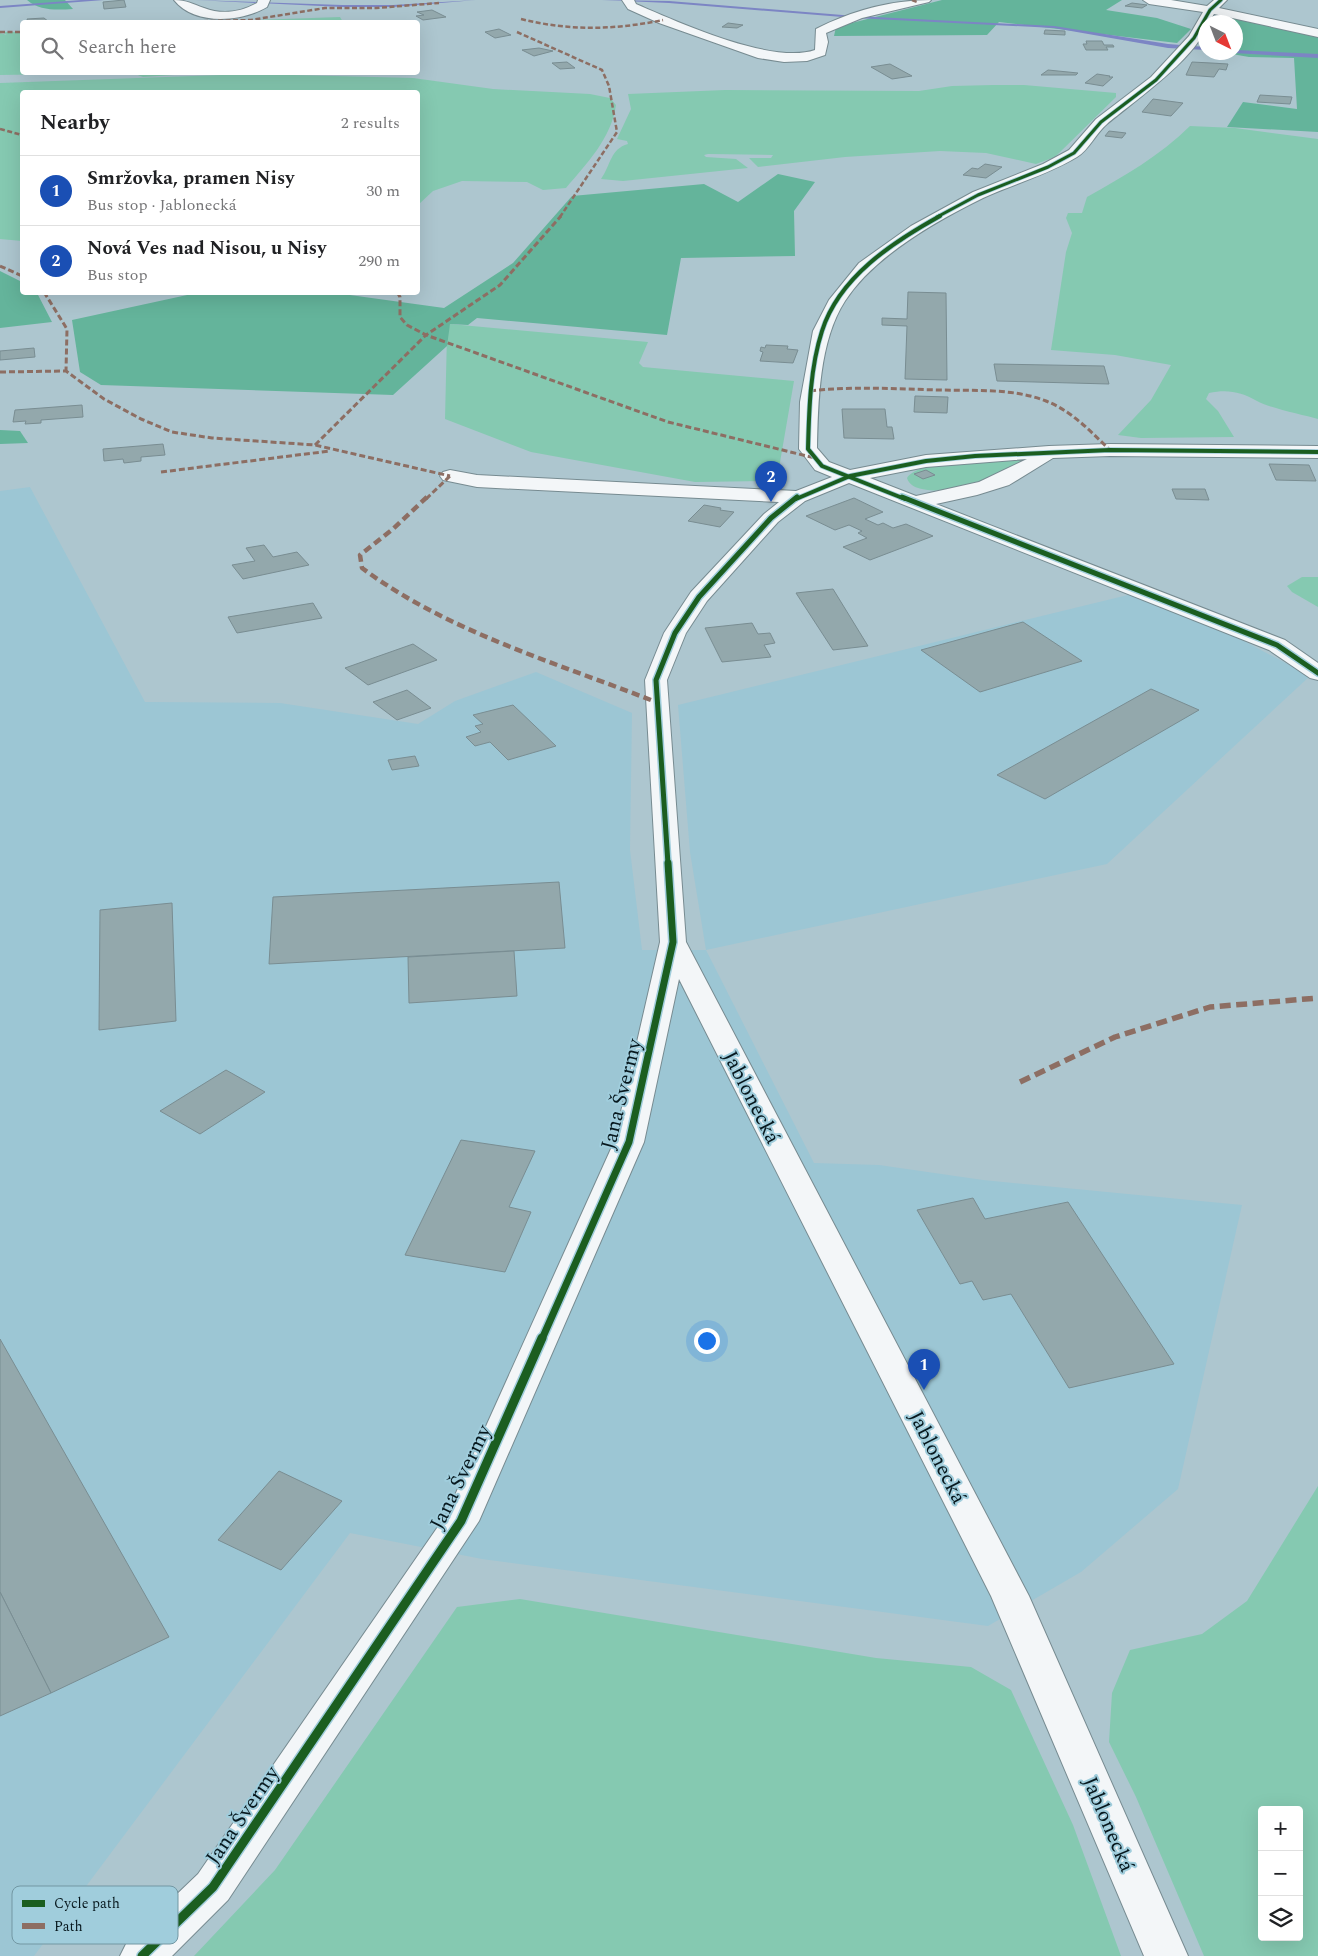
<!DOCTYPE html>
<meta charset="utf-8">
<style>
:root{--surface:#fff;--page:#f6f6f6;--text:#202124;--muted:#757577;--line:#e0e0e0;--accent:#41555c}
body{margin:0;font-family:Spectral,serif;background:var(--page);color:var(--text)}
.controls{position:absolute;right:15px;bottom:15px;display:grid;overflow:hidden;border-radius:5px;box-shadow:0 5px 20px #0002}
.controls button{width:45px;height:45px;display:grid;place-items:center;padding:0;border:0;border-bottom:1px solid var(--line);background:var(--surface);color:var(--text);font:25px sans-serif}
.compass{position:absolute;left:1198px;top:15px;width:45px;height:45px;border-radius:50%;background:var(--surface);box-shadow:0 5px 20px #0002;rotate:138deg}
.you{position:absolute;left:706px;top:1340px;width:18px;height:18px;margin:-12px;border:4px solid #fff;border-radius:50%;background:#1a73e8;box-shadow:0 0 0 8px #1a73e833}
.badge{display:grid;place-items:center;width:32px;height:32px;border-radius:50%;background:var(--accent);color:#fff;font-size:16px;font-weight:700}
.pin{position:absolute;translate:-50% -41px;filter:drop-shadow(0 1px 2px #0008)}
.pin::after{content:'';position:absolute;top:26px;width:18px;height:15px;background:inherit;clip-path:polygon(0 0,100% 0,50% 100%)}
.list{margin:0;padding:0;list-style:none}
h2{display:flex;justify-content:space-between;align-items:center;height:65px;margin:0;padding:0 20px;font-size:21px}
h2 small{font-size:16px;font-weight:400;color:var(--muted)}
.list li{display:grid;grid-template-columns:32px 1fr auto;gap:15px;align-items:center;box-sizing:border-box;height:70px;padding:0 20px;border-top:1px solid var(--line)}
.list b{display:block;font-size:19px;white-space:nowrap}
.list p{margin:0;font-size:16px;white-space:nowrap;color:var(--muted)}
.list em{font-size:16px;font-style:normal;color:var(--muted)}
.icon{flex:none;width:28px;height:28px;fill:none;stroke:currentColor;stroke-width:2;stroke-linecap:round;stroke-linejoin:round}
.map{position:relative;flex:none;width:1318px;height:1956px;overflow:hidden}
.search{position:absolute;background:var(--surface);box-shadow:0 5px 20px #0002;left:20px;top:20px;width:400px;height:55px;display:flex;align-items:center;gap:12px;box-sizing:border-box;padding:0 18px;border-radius:5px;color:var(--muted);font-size:19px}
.panel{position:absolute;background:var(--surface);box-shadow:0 5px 20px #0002;left:20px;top:90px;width:400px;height:205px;border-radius:5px}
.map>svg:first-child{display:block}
.built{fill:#9cc6d4}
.green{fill:#85c9b1;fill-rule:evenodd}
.forest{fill:#64b49b}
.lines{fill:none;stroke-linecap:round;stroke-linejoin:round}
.stream{fill:#7c85c4;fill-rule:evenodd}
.building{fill:#93a8ac;stroke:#798d92}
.minor-casing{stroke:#778b91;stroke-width:2}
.minor{fill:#f3f6f8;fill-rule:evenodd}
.quiet-far3{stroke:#8d6e63;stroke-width:2.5;stroke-dasharray:5 2.5;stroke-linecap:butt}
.quiet-far2{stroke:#8d6e63;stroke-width:3;stroke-dasharray:6 3;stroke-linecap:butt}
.quiet-far1{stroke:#8d6e63;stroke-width:4.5;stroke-dasharray:8 4.5;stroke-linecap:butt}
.quiet{stroke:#8d6e63;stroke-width:5.5;stroke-dasharray:11 5.5;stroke-linecap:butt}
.cycleway-far4-casing{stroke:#a0cddc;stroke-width:4.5}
.cycleway-far3-casing{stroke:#a0cddc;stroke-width:5.5}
.cycleway-far2-casing{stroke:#a0cddc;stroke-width:8}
.cycleway-far1-casing{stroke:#a0cddc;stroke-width:10}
.cycleway-casing{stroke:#a0cddc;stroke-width:12}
.cycleway-far4{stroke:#1b5e20;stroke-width:3}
.cycleway-far3{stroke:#1b5e20;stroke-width:4}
.cycleway-far2{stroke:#1b5e20;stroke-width:5}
.cycleway-far1{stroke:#1b5e20;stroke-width:7}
.cycleway{stroke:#1b5e20;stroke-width:9}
.labels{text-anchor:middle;stroke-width:4;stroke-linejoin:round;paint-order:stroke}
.near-street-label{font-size:21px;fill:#07181e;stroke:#a0cddc}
.key{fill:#a0cddc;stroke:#7297a3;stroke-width:1}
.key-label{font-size:14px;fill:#07181e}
</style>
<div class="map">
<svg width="1318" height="1956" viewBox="0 0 1318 1956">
<rect width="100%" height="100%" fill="#adc6cf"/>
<!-- built -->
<path class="built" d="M30 487 145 702 280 703 418 724 455 701 536 672 632 713 630 850 642 950H706L690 852 678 705 1132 594 1225 631 1310 676 1107 864 706 950 814 1163 879 1165 983 1180 1242 1205 1178 1489 1081 1572 988 1626 482 1559 350 1533 34 1956H0V491Z"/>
<!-- green -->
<g class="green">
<path d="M340 17 343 22H201Z"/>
<path d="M2 32H22V72L66 73 65 74 0 75V33L7 35Z"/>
<path d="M68 73V72L206 73 143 77 135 74H67Z"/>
<path d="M249 74 413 78 493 89 590 94 610 98 616 105C611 139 587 163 566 188L543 190 527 182 462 181 433 191 418 205V92H22V241L0 239V83Z"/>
<path d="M993 85H1024L1116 93V97L1055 157 1036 164 986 153 940 151 845 157 758 167 749 158H771L773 155 708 154 704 155 706 157 736 159 748 168 623 181 601 179C611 165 610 149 628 144L627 141 617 139 631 109 628 94 725 90 919 91 952 86Z"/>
<path d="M1190 126 1235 128 1318 139V419C1303 415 1269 408 1257 401 1241 392 1228 389 1209 393L1206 399 1218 411 1234 437 1141 438 1118 435 1151 400 1171 365 1115 355 1051 350 1066 252 1072 233 1066 218 1068 213H1082L1087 197C1124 176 1160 156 1190 126Z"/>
<path d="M450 324 648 342 639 363 643 367 794 381 779 468 766 481 695 482 531 452 445 419 447 334Z"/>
<path d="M1016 458 1021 460 1020 462C992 478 956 496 922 489 916 488 909 485 907 478 919 459 993 460 1016 458Z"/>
<path d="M1302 577H1318V607L1292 592 1287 586Z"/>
<path d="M1318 1486V1956H1204L1136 1797 1109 1742 1112 1693 1130 1650 1202 1634 1247 1601ZM1262 1810H1299V1937H1262Z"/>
<path d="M520 1599 876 1658 971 1667 1011 1690 1073 1825 1121 1956H194L275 1870 457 1607Z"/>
</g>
<!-- forest -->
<g class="forest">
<path d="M27 0H65L73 9C56 10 40 11 27 0Z"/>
<path d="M942 0H1122L1106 10 1157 18 1191 29 1177 43 999 22 987 35 834 36 836 27Z"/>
<path d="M1223 16 1318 36V132L1227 127 1243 102 1297 109 1294 58 1249 57 1226 53 1236 52V22H1216Z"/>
<path d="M778 174 815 182 794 211 795 256 681 258 667 335 477 318 468 325 450 324 447 346 393 395 101 385 80 372 72 320 201 292H328L444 308 513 263 572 196 704 184 738 202Z"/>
<path d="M0 271 22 282V292L37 293 52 322 0 328Z"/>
<path d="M0 430 20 431 28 443 0 444Z"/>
</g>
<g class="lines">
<!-- stream -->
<g class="stream">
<path d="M81 0H104L0 8V6Z"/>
<path d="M195 0 342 5H393L476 0 393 7H342Z"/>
<path d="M602 0 669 1 855 16 1054 26 1168 44 1206 47V50L1168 48 1054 28 855 18 669 3Z"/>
<path d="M1236 50 1318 54V58L1234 53Z"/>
</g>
</g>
<!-- building -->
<g class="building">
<path d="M124 0 126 7 104 9 103 2Z"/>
<path d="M1132 3 1147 5 1142 8 1125 6Z"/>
<path d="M432 10 446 17 423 20 416 16 424 15 417 12Z"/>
<path d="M44 18 49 22H28L27 19Z"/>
<path d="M728 23 743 25 737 28 722 27Z"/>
<path d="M499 29 511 35 495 38 485 32Z"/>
<path d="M1045 30 1065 31V35L1044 34Z"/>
<path d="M1086 41H1102L1104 45H1113L1114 47H1106L1108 50H1086L1083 44H1087Z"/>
<path d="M539 48 553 51 534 56 522 50Z"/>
<path d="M567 62 575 68 560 69 552 63Z"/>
<path d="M1192 62 1211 63 1228 64 1226 70 1219 69 1214 77 1186 75Z"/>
<path d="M890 64 912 76 892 79 871 67Z"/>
<path d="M1048 70 1078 73 1076 75H1041Z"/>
<path d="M1097 74 1110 76 1109 77H1113L1103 86 1085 83Z"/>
<path d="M1260 95 1292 97 1290 104 1257 102Z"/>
<path d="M1153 99 1183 103 1171 116 1142 112Z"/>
<path d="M1109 131 1126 133 1122 138 1105 136Z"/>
<path d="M985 164 1002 167 986 178 963 175 972 168 978 169Z"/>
<path d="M908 292 946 293 947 380 905 379 907 326 882 325V318L907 319Z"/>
<path d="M766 345 788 346 787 349 798 350 793 363 760 361 763 352 760 351 761 347 765 348Z"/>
<path d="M34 348 35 357 0 360V351Z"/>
<path d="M994 364 1104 366 1109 384 997 381Z"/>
<path d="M915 396 948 397 947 413 914 412Z"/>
<path d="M82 405 83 417 41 420V423L25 424 26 421 13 422 15 410Z"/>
<path d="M842 409H885L887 427H892L894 439 844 438Z"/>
<path d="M163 444 165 455 141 457V461L124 463 123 459 104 461 103 449Z"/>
<path d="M1269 464 1309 465 1316 481 1276 480Z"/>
<path d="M926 470 935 475 923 479 914 474Z"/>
<path d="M1172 489H1205L1209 500 1176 499Z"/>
<path d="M854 498 883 512 865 519 878 525 883 523 893 528 906 524 933 536 870 560 843 547 867 538 858 533 862 531 849 525 835 530 806 516Z"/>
<path d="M704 505 721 508 720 510 734 512 720 527 688 521Z"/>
<path d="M264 545 273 557 297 552 309 565 243 579 232 565 255 561 246 548Z"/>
<path d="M833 589 868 646 833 650 796 593Z"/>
<path d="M313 603 322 618 237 633 228 617Z"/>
<path d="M1023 622 1082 661 980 692 921 650Z"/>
<path d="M752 623 758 634 770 633 775 643 764 645 771 657 722 662 705 628Z"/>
<path d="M413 644 437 660 368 685 345 668Z"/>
<path d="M1151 689 1199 710 1045 799 997 775Z"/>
<path d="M407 690 431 708 397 720 373 702Z"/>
<path d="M513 705 556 746 508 760 490 742 475 746 466 737 481 732 475 726 483 724 473 715Z"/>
<path d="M415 756 419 766 392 770 388 760Z"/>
<path d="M559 882 565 948 269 964 273 897Z"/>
<path d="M172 903 176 1021 99 1030 100 910Z"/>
<path d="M514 951 517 996 409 1003 408 957Z"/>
<path d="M226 1070 265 1092 200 1134 160 1111Z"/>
<path d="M461 1140 535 1151 509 1207 531 1212 505 1272 405 1255Z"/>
<path d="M973 1198 985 1219 1068 1202 1174 1364 1069 1388 1011 1294 983 1300 972 1281 960 1284 917 1210Z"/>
<path d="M0 1339 169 1637 51 1693 0 1592Z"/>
<path d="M279 1471 342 1501 281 1570 218 1540Z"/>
<path d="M0 1592 51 1693 0 1716Z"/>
</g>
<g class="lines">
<!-- minor casing -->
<g class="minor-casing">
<g id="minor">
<path d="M174 0C187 0 192 4 204 8 222 15 241 12 257 3L258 0H270L267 7C241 22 195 26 174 0Z"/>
<path d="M622 0H634L636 4C678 22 772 65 815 50L816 29C851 11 891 0 931 0L929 2 862 18 826 33 828 42 825 55 807 61 784 62 758 58 659 23 628 9Z"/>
<path d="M1143 0H1171L1207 6 1214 0H1227L1219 8 1318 29V37L1214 14 1209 22H1206C1206 52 1129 105 1107 124 1096 133 1089 150 1077 157 1047 175 1014 184 983 198 936 221 874 256 845 301 819 341 818 403 817 448L829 462 850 470 926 455 1049 446 1110 444 1318 446V458L1110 456 1053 458 1009 485 977 495 936 504 1285 640 1318 663V680L1310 678 1269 650 849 483 805 501 778 522 707 601 686 633 667 680 686 942 1029 1596 1188 1956H1144L991 1596 679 979 644 1142 479 1521 228 1900 172 1956H120L127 1942 198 1874 446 1515 614 1142 660 942 645 680 664 633 691 592 764 514 779 502 477 487 443 480 440 476 443 472 450 470 477 475 796 491 832 477 815 470 799 449 800 402 813 331 829 300 859 263 911 226 973 192 1043 164 1069 150 1096 119 1151 77 1189 36 1203 12 1149 4ZM1027 459 979 482 916 496 870 478 926 467Z"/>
</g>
</g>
<!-- minor -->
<use href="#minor" class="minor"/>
<!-- quiet-far3 -->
<g class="quiet-far3">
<path d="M912 0 917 2"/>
<path d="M521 19C569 31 615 30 663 20"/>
<path d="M173 22 251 20 325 8H376L439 3"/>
<path d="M0 32H22"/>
<path d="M517 32 602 70 609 86 617 132 560 217"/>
<path d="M0 129 22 135"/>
</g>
<!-- quiet-far2 -->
<g class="quiet-far2">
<path d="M0 266 22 276"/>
<path d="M44 292 67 329 66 371"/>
<path d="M397 292 400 297V317L407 325 426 335 668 422 815 458"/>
<path d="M0 372 66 371 104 399 141 419 172 432 212 438 315 445 450 476"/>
<path d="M810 391C854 386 896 389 940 390 975 391 1013 388 1046 401 1072 411 1091 432 1110 450"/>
<path d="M315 445 426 335 500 285 561 216"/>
<path d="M161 472 330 451"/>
<path d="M426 499 450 476"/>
</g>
<!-- quiet-far1 -->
<path class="quiet-far1" d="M427 497 393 529 360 555 362 568C448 632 557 663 656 702"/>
<!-- quiet -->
<path class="quiet" d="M1020 1082 1115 1037 1210 1007 1318 998"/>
<!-- cycleway-far4 casing -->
<g class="cycleway-far4-casing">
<path id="cycleway-far4" d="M937 217 978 195 1048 167 1074 153 1101 122 1156 80 1194 38 1210 10 1221 0"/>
</g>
<!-- cycleway-far3 casing -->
<g class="cycleway-far3-casing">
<g id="cycleway-far3">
<path d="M796 499 850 476 926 461 975 456 1110 450 1318 452"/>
<path d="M905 499 822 466 808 449C809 411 810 368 822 331 839 277 893 242 940 216"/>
</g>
</g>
<!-- cycleway-far2 casing -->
<g class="cycleway-far2-casing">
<g id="cycleway-far2">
<path d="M902 497 1277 645 1318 673"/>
<path d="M668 864 656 680 675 633 699 597 771 518 797 497"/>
</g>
</g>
<!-- cycleway-far1 casing -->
<g class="cycleway-far1-casing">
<path id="cycleway-far1" d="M542 1339 629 1142 673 942 668 863"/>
</g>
<!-- cycleway casing -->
<g class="cycleway-casing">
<path id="cycleway" d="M142 1956 213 1887 461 1521 542 1338"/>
</g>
<!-- cycleway-far4 -->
<use href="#cycleway-far4" class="cycleway-far4"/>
<!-- cycleway-far3 -->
<use href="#cycleway-far3" class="cycleway-far3"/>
<!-- cycleway-far2 -->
<use href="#cycleway-far2" class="cycleway-far2"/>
<!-- cycleway-far1 -->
<use href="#cycleway-far1" class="cycleway-far1"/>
<!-- cycleway -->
<use href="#cycleway" class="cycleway"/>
</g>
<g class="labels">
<!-- near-street labels -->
<g class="near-street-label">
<text transform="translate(621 1094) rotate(-76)" y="7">Jana Švermy</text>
<text transform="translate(752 1097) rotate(63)" y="7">Jablonecká</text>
<text transform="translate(938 1457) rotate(63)" y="7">Jablonecká</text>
<text transform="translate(460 1477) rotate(-64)" y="7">Jana Švermy</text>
<text transform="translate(242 1815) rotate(-56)" y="7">Jana Švermy</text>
<text transform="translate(1109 1824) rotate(67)" y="7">Jablonecká</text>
</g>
</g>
<!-- legend -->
<rect x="12" y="1886" width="166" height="58" rx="8" class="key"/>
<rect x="22" y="1900" width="23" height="7" fill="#1b5e20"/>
<rect x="22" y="1923" width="23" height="6" fill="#8d6e63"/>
<g class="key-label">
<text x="54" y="1908">Cycle path</text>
<text x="54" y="1931">Path</text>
</g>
</svg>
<div class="controls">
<button>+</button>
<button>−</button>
<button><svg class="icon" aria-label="layers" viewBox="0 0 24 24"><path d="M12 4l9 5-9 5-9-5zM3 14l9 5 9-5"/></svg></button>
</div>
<svg class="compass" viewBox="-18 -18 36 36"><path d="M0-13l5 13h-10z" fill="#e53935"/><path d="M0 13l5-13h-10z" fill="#757577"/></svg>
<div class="you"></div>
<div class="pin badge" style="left:924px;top:1390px;background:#1a4fb4">1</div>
<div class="pin badge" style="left:771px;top:502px;background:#1a4fb4">2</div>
<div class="search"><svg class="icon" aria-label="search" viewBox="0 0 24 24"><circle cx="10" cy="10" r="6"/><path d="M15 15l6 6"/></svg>Search here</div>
<section class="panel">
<h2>Nearby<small>2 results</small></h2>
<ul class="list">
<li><span class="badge" style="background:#1a4fb4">1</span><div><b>Smržovka, pramen Nisy</b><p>Bus stop · Jablonecká</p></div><em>30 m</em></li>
<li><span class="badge" style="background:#1a4fb4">2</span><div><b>Nová Ves nad Nisou, u Nisy</b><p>Bus stop</p></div><em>290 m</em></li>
</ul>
</section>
</div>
